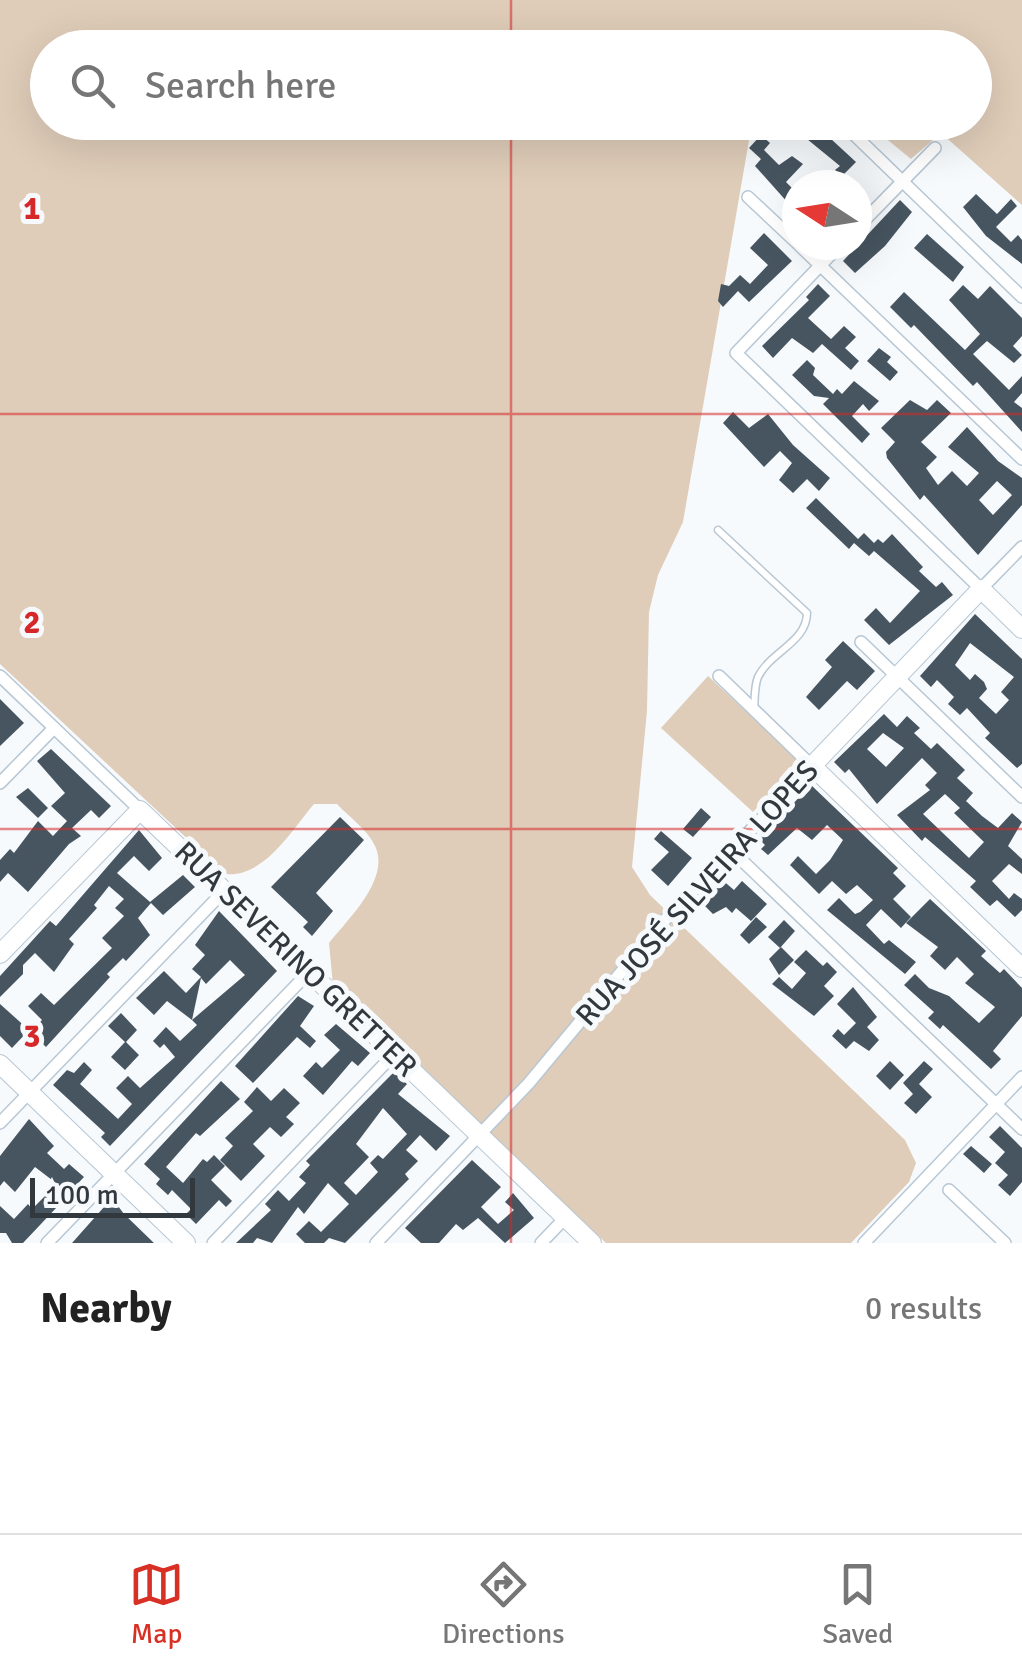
<!DOCTYPE html>
<meta charset="utf-8">
<style>
:root{--surface:#fff;--page:#f6f6f6;--text:#222;--muted:#767676;--line:#e0e0e0;--accent:#d93025}
body{margin:0;font-family:Signika,sans-serif;background:var(--page);color:var(--text)}
.compass{position:absolute;left:782px;top:170px;width:90px;height:90px;border-radius:50%;background:var(--surface);box-shadow:0 10px 40px #0002;rotate:282deg}
.scale{position:absolute;left:30px;bottom:25px;width:165px;box-sizing:border-box;padding-left:10px;border:5px solid #32393e;border-top:0;font-size:28px;line-height:35px;white-space:nowrap;color:#32393e;-webkit-text-stroke:8px #f7fafd;paint-order:stroke}
.list{margin:0;padding:0;list-style:none}
h2{display:flex;justify-content:space-between;align-items:center;height:130px;margin:0;padding:0 40px;font-size:42px}
h2 small{font-size:32px;font-weight:400;color:var(--muted)}
.icon{flex:none;width:55px;height:55px;fill:none;stroke:currentColor;stroke-width:2;stroke-linecap:round;stroke-linejoin:round}
.map{position:relative;flex:none;width:1022px;height:1243px;overflow:hidden}
.search{position:absolute;background:var(--surface);box-shadow:0 10px 40px #0002;left:30px;right:30px;top:30px;height:110px;display:flex;align-items:center;gap:25px;box-sizing:border-box;padding:0 35px;border-radius:55px;color:var(--muted);font-size:38px}
.sheet{height:290px;background:var(--surface)}
nav{display:flex;justify-content:space-around;align-items:center;box-sizing:border-box;height:140px;border-top:2px solid var(--line);background:var(--surface);font-size:28px;color:var(--muted)}
nav a{display:grid;justify-items:center;gap:5px}
nav .on{color:var(--accent)}
.map>svg:first-child{display:block}
.green{fill:#dfcdb9}
.building{fill:#475560;fill-rule:evenodd}
.lines{fill:none;stroke-linecap:round;stroke-linejoin:round}
.lane-casing{stroke:#b7c7d4;stroke-width:9}
.street-casing{stroke:#b7c7d4;stroke-width:14}
.secondary-casing{stroke:#b7c7d4;stroke-width:20}
.lane{stroke:#fff;stroke-width:6}
.street{stroke:#fff;stroke-width:11}
.secondary{stroke:#fff;stroke-width:18}
.grid{fill:none;stroke:#d62828;stroke-width:2.5;stroke-opacity:0.55}
.labels{text-anchor:middle;stroke-width:10;stroke-linejoin:round;paint-order:stroke}
.street-label{font-size:30px;fill:#32393e;stroke:#f7fafd}
.grid-label{font-size:32px;text-anchor:middle;font-weight:bold;fill:#d62828;stroke:#f7fafd;stroke-width:10;stroke-linejoin:round;paint-order:stroke}
</style>
<div class="map">
<svg width="1022" height="1243" viewBox="0 0 1022 1243">
<rect width="100%" height="100%" fill="#f7fafd"/>
<!-- green -->
<g class="green">
<path d="M0 0H1022V205L941 133 911 159 867 123 974 122V48H48V122L752 123 683 522 658 575 649 612 647 711 632 867 650 895 905 1140 916 1163 909 1182 851 1243H606L333 986 329 943C347 920 391 879 375 846 368 830 349 817 337 804H314C291 831 264 878 225 874L0 664Z"/>
<path d="M708 676 800 762 753 812 661 728Z"/>
</g>
<!-- building -->
<g class="building">
<path d="M818 127 856 162 842 176 835 170 840 166 807 139Z"/>
<path d="M761 135 770 143 764 150 779 165 792 156 803 164 786 182 797 193V213L755 166 761 159 749 148Z"/>
<path d="M976 194 997 214 1011 199 1017 206 996 227 1011 242 1018 235 1022 240V264L986 236 963 207Z"/>
<path d="M900 200 912 212 885 246 855 273 843 261Z"/>
<path d="M764 233 792 261 749 302 738 291 723 307 718 301 721 284 729 286 740 275 750 284 768 265 750 248Z"/>
<path d="M927 234 964 267 953 282 914 248Z"/>
<path d="M818 284 830 296 808 318 831 339 844 326 856 337 845 348 859 361 851 370 822 344 813 353 792 338 773 358 762 346 809 300 806 297Z"/>
<path d="M963 285 978 299 990 286 1022 318V336L1013 346 1022 355 1014 363 987 341 973 354 1009 390 1022 376V393L1014 402 1022 408V432L977 382 973 386 914 325 911 328 890 307 904 292 965 350 980 334 949 300Z"/>
<path d="M879 348 891 357 887 362 898 372 890 381 867 361Z"/>
<path d="M807 360 815 368 813 375 833 394 837 389 842 394 854 381 879 401 869 411 863 404 852 416 870 434 862 443 823 404 829 398 814 396 792 375Z"/>
<path d="M910 400 927 410 937 400 951 413 921 442 937 457 926 468 938 485 952 471 967 486 979 473 948 447 967 427 998 461 1022 478V505L978 555 924 495 920 500 887 458 886 452 895 442 881 428ZM997 481 1012 495 993 515 979 500Z"/>
<path d="M733 412 749 428 768 414 793 445 830 478 819 491 807 479 793 493 779 480 792 463 780 451 764 467 723 423Z"/>
<path d="M816 498 858 539 864 533 874 543 878 539 883 543 892 534 923 567 919 571 936 587 942 582 953 595 889 645 864 620 876 608 890 623 920 591 874 551 869 556 854 543 849 549 806 508Z"/>
<path d="M975 614 1022 659V764L1017 768 985 738 990 733 967 708 960 715 948 704 954 697 937 680 931 687 920 676ZM970 643 1014 677 1001 692 1009 700 996 714 979 698 987 689 984 682 975 674 970 680 955 665Z"/>
<path d="M843 641 875 671 857 690 847 681 819 710 806 697 832 667 825 660Z"/>
<path d="M0 699 24 723 0 746Z"/>
<path d="M884 714 897 727 907 716 920 728 914 733 931 749 937 743 965 770 957 778 973 793 966 801 982 816 998 828 1012 813 1022 822 1008 846 1022 859V874L1009 864 992 881 1009 899 1014 893 1022 899V910L1015 917 997 900 990 906 970 887 976 881 925 837 922 841 897 815 930 790 925 785 937 773 922 758 877 804 849 769 845 773 834 762ZM883 733 904 748 886 767 867 749ZM945 794 960 808 954 813 984 842 969 858 923 814Z"/>
<path d="M51 749 111 806 99 818 91 810 72 828 81 836 69 844 28 892 8 873 0 882V860L10 849 14 853 38 821 53 836 67 821 51 806 65 793 37 761Z"/>
<path d="M811 785 898 868 893 873 906 886 893 899 911 917 901 928 881 909 866 925 884 944 889 940 916 962 905 974 827 910 839 898 855 914 860 912 873 900 857 885 846 894 832 881 819 894 790 865 798 856 816 874 830 860 843 840 827 825 812 840 797 828 768 855 761 849 765 845 759 839Z"/>
<path d="M28 788 48 808 38 818 16 797Z"/>
<path d="M701 808 711 817 693 837 683 829Z"/>
<path d="M340 817 364 840 316 893 333 911 312 936 303 927 308 922 271 887Z"/>
<path d="M139 830 162 858 149 871 134 856 117 873 150 902 183 875 195 887 163 915 151 903 138 918 150 935 126 961 123 958 107 974 110 977 46 1047 31 1032 42 1020 28 1006 41 993 54 1005 112 948 102 938 124 916 115 908 124 899 109 886 94 905 97 908 69 939 74 944 54 972 35 953 23 965V974L0 997V976L50 921 56 926Z"/>
<path d="M661 831 692 858 668 886 651 870 669 852 654 839Z"/>
<path d="M720 878 734 890 742 881 767 904 751 921 736 908 732 913 726 907 713 914 700 901Z"/>
<path d="M930 899 986 951 981 956 1000 973 1004 969 1022 988V1016L993 1051 1001 1059 991 1069 943 1025 940 1029 928 1018 934 1012 904 985 915 974 929 988 949 996 979 1023 995 1007 965 983 974 974 957 957 945 970 930 956 938 947 906 923Z"/>
<path d="M219 911 277 971 110 1146 101 1137 105 1133 53 1085 67 1070 74 1073 84 1062 92 1070 80 1084 118 1119 132 1104 116 1088 128 1076 140 1088 175 1057 164 1044 160 1048 153 1041 166 1027 180 1041 197 1025 192 1020 245 975 230 960 206 984 201 978 192 1020 167 1001 154 1015 136 998 164 971 186 993 201 977 192 969 205 955 195 945Z"/>
<path d="M756 917 767 927 749 944 740 935Z"/>
<path d="M784 920 795 931 780 948 768 937Z"/>
<path d="M781 947 794 960 779 975 769 959Z"/>
<path d="M806 950 823 966 827 962 837 972 824 986 834 996 814 1016 772 984 779 977 792 989 806 973 794 962Z"/>
<path d="M853 987 877 1017 867 1027 879 1040 869 1051 854 1041 846 1049 832 1036 838 1029 844 1035 856 1023 837 1004Z"/>
<path d="M298 996 314 1006 300 1026 316 1041 310 1048 297 1037 253 1083 235 1066Z"/>
<path d="M0 1004 29 1030 12 1048 0 1036Z"/>
<path d="M121 1013 137 1030 126 1042 139 1055 125 1070 111 1057 125 1042 108 1026Z"/>
<path d="M336 1024 370 1053 358 1066 352 1061 323 1095 303 1076 316 1062 322 1068 340 1050 324 1035Z"/>
<path d="M890 1061 904 1075 890 1090 876 1076Z"/>
<path d="M924 1061 933 1069 919 1084 932 1097 916 1114 904 1103 913 1094 903 1083Z"/>
<path d="M394 1072 407 1084 398 1094 450 1136 436 1151 420 1135 406 1150 418 1161 405 1174 409 1179 345 1243 329 1238 324 1243H305L296 1234 309 1221 321 1232 349 1204 328 1183 304 1214 298 1207 272 1243 257 1238 253 1243H236L271 1210 265 1204 278 1190 289 1201 306 1183 299 1177 310 1165 306 1161ZM383 1108 407 1134 383 1159 378 1155 370 1163 378 1172 356 1195 344 1183 369 1157 356 1144Z"/>
<path d="M221 1081 240 1099 200 1136 196 1133 166 1167 183 1183 203 1159 207 1162 214 1155 225 1166 211 1180 232 1201 226 1207 219 1200 196 1224 186 1214 191 1209 172 1190 168 1195 156 1184 160 1179 144 1164Z"/>
<path d="M257 1087 271 1101 284 1088 300 1103 286 1117 294 1124 281 1137 270 1127 253 1144 265 1156 241 1181 220 1160 233 1146 225 1138 253 1111 244 1102Z"/>
<path d="M29 1119 54 1146 47 1153 64 1169 69 1164 84 1177 69 1193 35 1167 15 1192 4 1181 0 1186V1156Z"/>
<path d="M1000 1126 1022 1148V1182L1010 1196 998 1185 1008 1175 995 1163 1005 1152 989 1137Z"/>
<path d="M971 1146 992 1164 984 1173 963 1154Z"/>
<path d="M472 1160 501 1187 481 1207 498 1224 514 1210 505 1202 513 1193 534 1218 505 1243 478 1218 463 1230 456 1224 439 1243H421L405 1228Z"/>
<path d="M46 1195 57 1207 23 1243H12L6 1233H0V1206L14 1219 28 1204 32 1209Z"/>
<path d="M112 1198 124 1214 154 1243H72Z"/>
</g>
<g class="lines">
<!-- lane casing -->
<g class="lane-casing">
<path id="lane" d="M718 530 807 613C807 642 770 652 758 677 754 687 755 699 754 709"/>
</g>
<!-- street casing -->
<g class="street-casing">
<g id="street">
<path d="M841 122 1022 297"/>
<path d="M748 197 797 243"/>
<path d="M857 228 935 148"/>
<path d="M799 245 1022 459"/>
<path d="M840 245 736 353 981 589 1022 547"/>
<path d="M861 642 1022 797"/>
<path d="M0 676 140 810"/>
<path d="M0 783 54 728"/>
<path d="M731 850 1022 1129"/>
<path d="M0 1123 224 891"/>
<path d="M949 1190 1005 1243"/>
<path d="M47 1243 309 972"/>
<path d="M213 1243 394 1054"/>
<path d="M376 1243 529 1083 662 923 812 766 719 676"/>
<path d="M541 1243 565 1218"/>
<path d="M864 1243 1022 1077"/>
</g>
</g>
<!-- secondary casing -->
<g class="secondary-casing">
<g id="secondary">
<path d="M1022 629 981 589 812 766 1022 968"/>
<path d="M0 954 140 810 592 1243"/>
<path d="M0 1064 186 1243"/>
</g>
</g>
<!-- lane -->
<use href="#lane" class="lane"/>
<!-- street -->
<use href="#street" class="street"/>
<!-- secondary -->
<use href="#secondary" class="secondary"/>
</g>
<!-- grid -->
<path class="grid" d="M511 0V48M511 122V1243M0 414H1022M0 829H1022"/>
<g class="labels">
<!-- street labels -->
<g class="street-label">
<text transform="translate(697 893) rotate(-48)" y="10">RUA JOSÉ SILVEIRA LOPES</text>
<text transform="translate(296 959) rotate(44)" y="10">RUA SEVERINO GRETTER</text>
</g>
</g>
<g class="grid-label">
<text x="32" y="219">1</text>
<text x="32" y="633">2</text>
<text x="32" y="1047">3</text>
</g>
</svg>
<svg class="compass" viewBox="-18 -18 36 36"><path d="M0-13l5 13h-10z" fill="#e53935"/><path d="M0 13l5-13h-10z" fill="#767676"/></svg>
<div class="scale">100 m</div>
<div class="search"><svg class="icon" aria-label="search" viewBox="0 0 24 24"><circle cx="10" cy="10" r="6"/><path d="M15 15l6 6"/></svg>Search here</div>
</div>
<section class="sheet">
<h2>Nearby<small>0 results</small></h2>
<ul class="list">
</ul>
</section>
<nav>
<a class="on"><svg class="icon" aria-label="map" viewBox="0 0 24 24"><path d="M3 6l6-2 6 2 6-2v14l-6 2-6-2-6 2zM9 4v14M15 6v14"/></svg>Map</a>
<a><svg class="icon" aria-label="directions" viewBox="0 0 24 24"><path d="M12 3l9 9-9 9-9-9zM9 14v-3h6M13 9l2 2-2 2"/></svg>Directions</a>
<a><svg class="icon" aria-label="saved" viewBox="0 0 24 24"><path d="M7 4h10v16l-5-4-5 4z"/></svg>Saved</a>
</nav>
